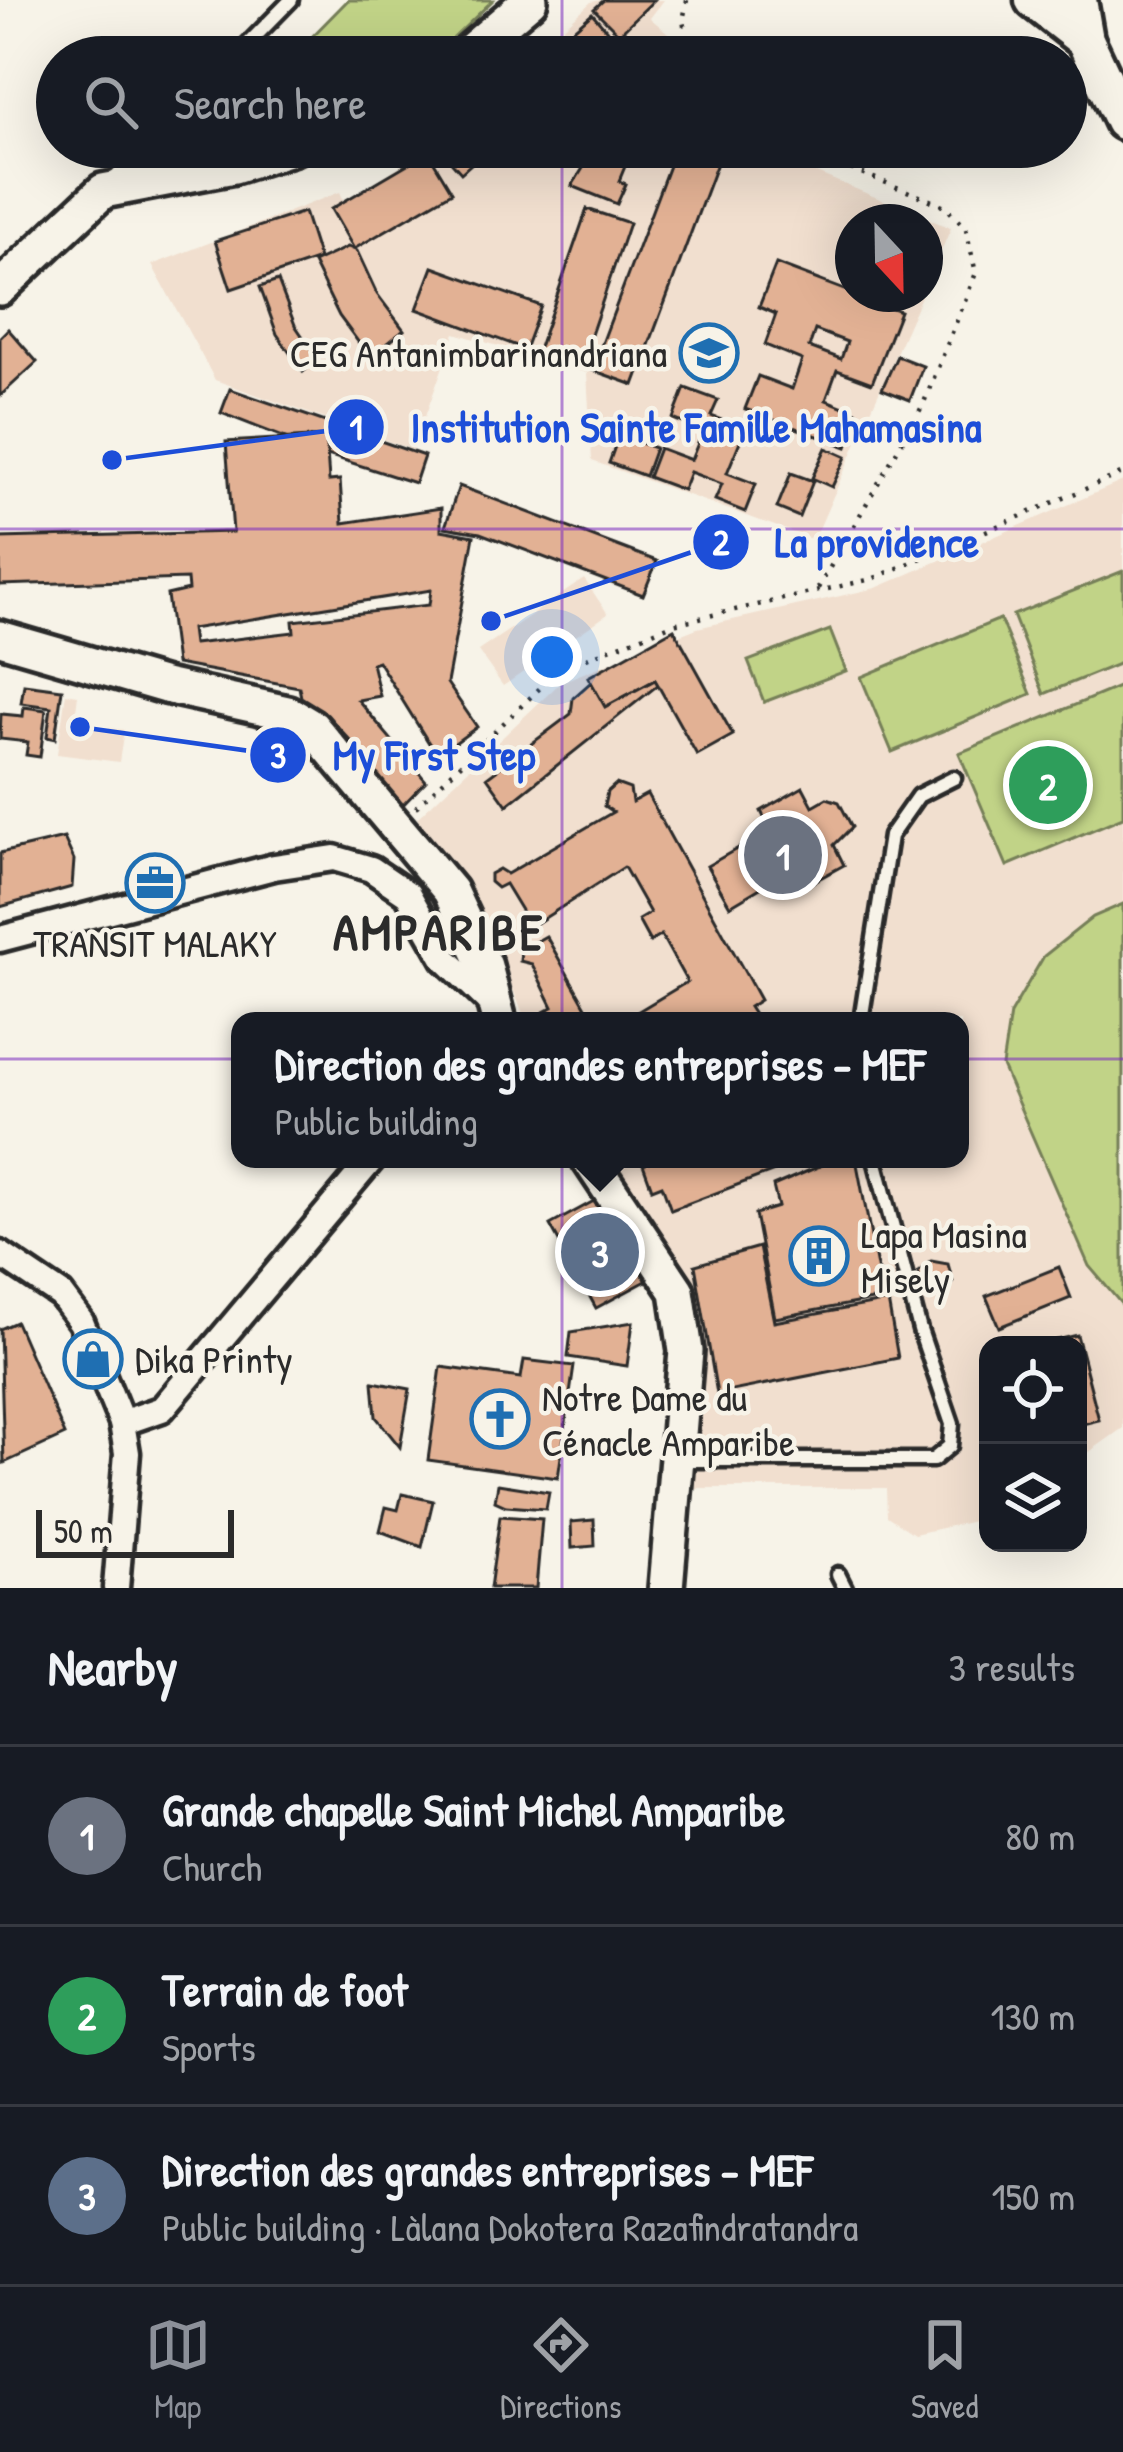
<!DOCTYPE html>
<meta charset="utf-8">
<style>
:root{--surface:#171b24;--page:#242831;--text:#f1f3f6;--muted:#9ea1a6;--line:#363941;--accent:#8c9099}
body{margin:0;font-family:"Patrick Hand",sans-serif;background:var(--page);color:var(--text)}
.controls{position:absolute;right:36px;bottom:36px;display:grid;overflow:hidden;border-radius:24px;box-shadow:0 12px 48px #0002}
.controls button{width:108px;height:108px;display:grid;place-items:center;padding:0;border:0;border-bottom:3px solid var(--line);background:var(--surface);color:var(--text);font:60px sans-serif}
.compass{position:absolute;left:835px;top:204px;width:108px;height:108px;border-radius:50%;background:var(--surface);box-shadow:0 12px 48px #0002;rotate:158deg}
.scale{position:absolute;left:36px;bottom:30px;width:198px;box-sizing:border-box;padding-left:12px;border:6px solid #2b2b2b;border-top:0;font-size:33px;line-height:42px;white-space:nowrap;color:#2b2b2b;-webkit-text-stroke:9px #f7f3e8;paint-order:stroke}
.you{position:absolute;left:552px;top:657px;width:42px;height:42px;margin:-30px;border:9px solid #fff;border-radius:50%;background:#1a73e8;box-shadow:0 0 0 18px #1a73e833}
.badge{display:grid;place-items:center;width:78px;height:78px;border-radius:50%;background:var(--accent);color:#fff;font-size:39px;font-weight:700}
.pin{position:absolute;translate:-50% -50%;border:6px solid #fff;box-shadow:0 3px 12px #0006}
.popup{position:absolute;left:231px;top:1012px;width:738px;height:156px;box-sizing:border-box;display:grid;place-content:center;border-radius:24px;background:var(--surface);filter:drop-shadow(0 3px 9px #0005);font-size:39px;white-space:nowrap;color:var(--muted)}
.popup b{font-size:45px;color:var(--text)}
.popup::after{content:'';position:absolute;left:50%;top:100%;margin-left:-24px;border:24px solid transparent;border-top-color:var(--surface)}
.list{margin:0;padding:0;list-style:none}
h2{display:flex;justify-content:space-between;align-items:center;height:156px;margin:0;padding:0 48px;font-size:51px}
h2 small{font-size:39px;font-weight:400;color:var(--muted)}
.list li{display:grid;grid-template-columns:78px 1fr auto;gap:36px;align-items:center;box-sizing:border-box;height:180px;padding:0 48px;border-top:3px solid var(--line)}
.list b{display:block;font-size:45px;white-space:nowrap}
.list p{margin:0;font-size:39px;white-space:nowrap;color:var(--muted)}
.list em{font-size:39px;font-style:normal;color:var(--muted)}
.icon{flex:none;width:66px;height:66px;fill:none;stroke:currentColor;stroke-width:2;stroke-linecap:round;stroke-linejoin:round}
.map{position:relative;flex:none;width:1123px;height:1588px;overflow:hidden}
.search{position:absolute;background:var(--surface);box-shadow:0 12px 48px #0002;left:36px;right:36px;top:36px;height:132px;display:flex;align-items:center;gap:30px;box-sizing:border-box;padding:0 42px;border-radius:66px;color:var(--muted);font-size:45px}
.sheet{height:696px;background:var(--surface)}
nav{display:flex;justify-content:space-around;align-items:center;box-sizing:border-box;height:168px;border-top:3px solid var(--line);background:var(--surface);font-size:33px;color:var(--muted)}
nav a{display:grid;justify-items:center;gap:6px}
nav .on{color:var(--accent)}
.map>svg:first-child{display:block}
.built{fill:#f1dfcf}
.green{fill:#c1d387;stroke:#767f59;stroke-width:3}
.building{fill:#e2b194;stroke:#2b2b2b;stroke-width:3;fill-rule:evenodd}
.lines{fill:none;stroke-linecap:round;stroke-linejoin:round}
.lane-casing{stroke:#2b2b2b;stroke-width:21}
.street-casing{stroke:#2b2b2b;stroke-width:33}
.secondary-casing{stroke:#2b2b2b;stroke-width:42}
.primary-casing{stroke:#2b2b2b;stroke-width:45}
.path{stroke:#2b2b2b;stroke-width:4.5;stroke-dasharray:3 9;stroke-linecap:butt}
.lane{stroke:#f7f3e8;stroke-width:12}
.street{stroke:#f7f3e8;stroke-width:24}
.secondary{stroke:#f7f3e8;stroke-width:33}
.primary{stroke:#f7f3e8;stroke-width:36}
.grid{fill:none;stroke:#7b2cbf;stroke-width:3;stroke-opacity:0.55}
.labels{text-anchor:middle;stroke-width:9;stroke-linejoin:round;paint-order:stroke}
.poi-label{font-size:39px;fill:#2b2b2b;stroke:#f7f3e8;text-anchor:start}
.district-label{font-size:51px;font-weight:bold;letter-spacing:3px;fill:#2b2b2b;stroke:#f7f3e8}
.leader{fill:none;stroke:#1d4ed8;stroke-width:4.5}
.callout-dot{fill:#1d4ed8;stroke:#f7f3e8;stroke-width:4.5}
.mark-label{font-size:36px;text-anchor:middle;font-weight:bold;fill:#fff}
.callout-label{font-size:42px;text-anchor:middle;font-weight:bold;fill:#1d4ed8;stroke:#f7f3e8;stroke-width:9;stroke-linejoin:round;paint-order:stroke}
</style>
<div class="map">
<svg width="1123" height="1588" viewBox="0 0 1123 1588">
<rect width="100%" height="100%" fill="#f7f3e8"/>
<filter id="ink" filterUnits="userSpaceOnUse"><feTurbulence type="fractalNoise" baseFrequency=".00833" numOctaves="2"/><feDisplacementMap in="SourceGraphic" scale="24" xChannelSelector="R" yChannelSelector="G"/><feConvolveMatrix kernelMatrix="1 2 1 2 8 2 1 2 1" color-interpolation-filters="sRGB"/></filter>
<g filter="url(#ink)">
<!-- built -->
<g class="built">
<path d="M601 0H664L650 18 674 38 679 57H531L591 2Z"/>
<path d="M431 147H753L951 228 925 288V222H853V294H922L814 540 592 461 587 373 455 333 413 450 215 380 152 265 340 192 344 201Z"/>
<path d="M1123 481V1428L1078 1460V1345H988V1518L914 1534 887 1516 886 1488H695L697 1343 687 1283 675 1255 614 1159H960V1021H526L492 938 417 818 561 682 697 628 876 588Z"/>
<path d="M584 579 608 614 503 686 478 651Z"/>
<path d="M66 693 78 695 74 724 124 730 119 762 57 754Z"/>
</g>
<!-- green -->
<g class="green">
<path d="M348 0H493L434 57H292Z"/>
<path d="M1123 571V662L1044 694 1013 615Z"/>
<path d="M1000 619 1031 694 892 752 861 677Z"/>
<path d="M830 630 846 671 764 702 748 661Z"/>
<path d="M1123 685V817L1007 866 959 753Z"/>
<path d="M1123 904V1306L1089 1266 1002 1066 1010 1014 1044 956 1093 917Z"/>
</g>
<!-- building -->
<g class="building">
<path d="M604 0H654L619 34 594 9Z"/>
<path d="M592 13 618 43 602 57H541Z"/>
<path d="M438 147H490L461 173Z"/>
<path d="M596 147H633L619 181 626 184 617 204 572 186Z"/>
<path d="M676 147H723L634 385 592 370Z"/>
<path d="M428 152 452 192 354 249 331 209Z"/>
<path d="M587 209 629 223 581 364 538 350Z"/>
<path d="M304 212 319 259 231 289 215 241Z"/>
<path d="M348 247 357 251 377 294 404 330 370 358 339 316 313 263Z"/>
<path d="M776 264 900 311 872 383 837 370 826 400 859 413 847 447 745 409 758 376 792 389 802 360 765 345 776 314 759 307ZM815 330 847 342 841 359 809 347Z"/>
<path d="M433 267 541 306 525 349 417 309Z"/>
<path d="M278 281 295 325 318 359 303 372 277 334 260 287Z"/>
<path d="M8 329 37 362 0 396V337Z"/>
<path d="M897 356 923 366 910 400 882 389Z"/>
<path d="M685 388 718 400 711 416 745 429 727 473 756 484 745 512 715 500 722 484 690 472 683 490 648 477 659 448 691 460 703 431 673 419Z"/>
<path d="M230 389 424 456 415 483 327 455 326 436 288 439 221 413Z"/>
<path d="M619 435 655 448 645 476 609 463Z"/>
<path d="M326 436 329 481 340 480 343 523 441 508V530L474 536 447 683 477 727 437 756 378 661 372 663 380 696 358 700 426 781 400 808 351 741 322 710 301 697 299 687 176 664 167 595 188 590 187 579 0 585V538L233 532 226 442ZM431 590 429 605 293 621 294 632 193 644 191 629Z"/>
<path d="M826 448 846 457 832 487 812 478Z"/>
<path d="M791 473 813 481 799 517 777 508Z"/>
<path d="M459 486 657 561 643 595 480 533 445 527Z"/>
<path d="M674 629 733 735 697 755 655 680 605 707 588 677Z"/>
<path d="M655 680 658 685 507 805 487 777 571 714 573 698 591 682 605 707Z"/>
<path d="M24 684 62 689 55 739 47 737 51 707 21 703Z"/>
<path d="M24 707 46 710 40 757 26 755 28 742 0 739 1 714 23 716Z"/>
<path d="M616 784 630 789 632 802 647 794 760 1000 749 1007 758 1021H734L732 1016 723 1021H622L687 982 661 935 650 942 638 920 650 913 624 867 526 930 518 925 522 912 505 884 497 888 490 882V874L499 869 507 874 613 812 604 806 607 792Z"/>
<path d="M803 787 813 806 827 798 839 802 852 827 834 845 844 865 802 888 792 869 730 906 707 866 770 830 761 811Z"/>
<path d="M64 838 74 860 72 887 0 907V853Z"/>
<path d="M546 936 586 1007 560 1021 544 1020V1012L553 1007 532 964 520 961 521 950Z"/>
<path d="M656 1159H806L671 1210 662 1185 652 1189 643 1164Z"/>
<path d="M856 1159 883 1298 775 1318 755 1214 778 1207 773 1186 829 1162Z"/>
<path d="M605 1195 650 1279 596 1308 550 1225Z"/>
<path d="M759 1247 774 1322 888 1301 898 1358 717 1394 695 1265Z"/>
<path d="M931 1261 948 1264 953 1282 939 1297 921 1290 918 1272Z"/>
<path d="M1059 1267 1071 1298 999 1327 986 1296Z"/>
<path d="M16 1322 65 1435 4 1463 0 1329Z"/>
<path d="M633 1322 627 1366 568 1357 571 1332Z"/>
<path d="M1077 1335 1099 1420 1078 1425V1345H1037Z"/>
<path d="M524 1360 574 1366 558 1478 428 1460 441 1367 521 1378Z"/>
<path d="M373 1382 410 1389 400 1447 376 1417Z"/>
<path d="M498 1484 549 1492 546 1509 506 1506 495 1501Z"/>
<path d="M402 1494 433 1501 422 1547 380 1531 386 1507 398 1510Z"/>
<path d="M500 1516 542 1519 536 1588H490Z"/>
<path d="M594 1520 595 1546 572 1548 571 1522Z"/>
</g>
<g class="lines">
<!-- lane casing -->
<g class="lane-casing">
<g id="lane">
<path d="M235 57 291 0"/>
<path d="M112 181 146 147"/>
<path d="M861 1021 890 836 918 796 954 778"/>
<path d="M678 1460H933L950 1446 952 1424 920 1330 875 1159"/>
<path d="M838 1574 845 1588"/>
</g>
</g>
<!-- street casing -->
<g class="street-casing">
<g id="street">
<path d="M0 939 274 867 334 858 371 869 408 894 445 959 494 1006"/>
<path d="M0 1254 61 1295 81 1322 122 1423 127 1453 116 1588"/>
<path d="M122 1423 162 1409 372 1159"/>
</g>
</g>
<!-- secondary casing -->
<g class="secondary-casing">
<g id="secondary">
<path d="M463 57 530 0"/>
<path d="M0 288 103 191 234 166 294 147"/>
<path d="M0 638 165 686 288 713 313 728 450 891 485 966 499 1021"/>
<path d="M589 1159 677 1291 686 1351 666 1588"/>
</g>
</g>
<!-- primary casing -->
<g class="primary-casing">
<g id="primary">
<path d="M1034 0 1085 40"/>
<path d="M1078 0 1085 40 1123 121"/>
</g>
</g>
<!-- path -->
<g class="path">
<path d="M687 0 683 21 691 57"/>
<path d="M795 147 945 206 966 229 976 273 923 405 817 590"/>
<path d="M416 807 561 668 673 624 872 579 1123 473"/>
</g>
<!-- lane -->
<use href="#lane" class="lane"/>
<!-- street -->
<use href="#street" class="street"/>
<!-- secondary -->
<use href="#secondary" class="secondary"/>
<!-- primary -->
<use href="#primary" class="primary"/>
</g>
</g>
<!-- grid -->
<path class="grid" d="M562 0V57M562 147V1588M0 529H1123M0 1059H1123"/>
<!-- icons -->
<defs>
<g id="school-ring" transform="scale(3)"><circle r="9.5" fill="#f7f3e8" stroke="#1f6fb2" stroke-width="1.5"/><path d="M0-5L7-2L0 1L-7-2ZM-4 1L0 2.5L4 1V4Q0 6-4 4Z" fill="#1f6fb2"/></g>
<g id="office-ring" transform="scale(3)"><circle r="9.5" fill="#f7f3e8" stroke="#1f6fb2" stroke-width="1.5"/><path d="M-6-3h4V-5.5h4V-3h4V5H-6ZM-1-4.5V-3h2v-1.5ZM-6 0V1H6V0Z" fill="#1f6fb2"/></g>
<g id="building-ring" transform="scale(3)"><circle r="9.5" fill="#f7f3e8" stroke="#1f6fb2" stroke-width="1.5"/><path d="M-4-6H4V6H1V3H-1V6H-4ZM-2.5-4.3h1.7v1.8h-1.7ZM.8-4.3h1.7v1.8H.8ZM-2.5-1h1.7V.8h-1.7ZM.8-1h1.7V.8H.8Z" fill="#1f6fb2"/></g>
<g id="shop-ring" transform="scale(3)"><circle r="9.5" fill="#f7f3e8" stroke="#1f6fb2" stroke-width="1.5"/><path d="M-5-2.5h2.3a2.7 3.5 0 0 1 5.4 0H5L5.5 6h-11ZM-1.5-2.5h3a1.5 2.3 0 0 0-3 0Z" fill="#1f6fb2"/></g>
<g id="church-ring" transform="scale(3)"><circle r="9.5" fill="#f7f3e8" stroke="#1f6fb2" stroke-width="1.5"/><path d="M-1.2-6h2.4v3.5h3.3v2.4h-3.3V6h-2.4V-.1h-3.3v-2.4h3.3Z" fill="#1f6fb2"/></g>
</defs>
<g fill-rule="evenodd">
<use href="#school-ring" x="709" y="353"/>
<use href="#office-ring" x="155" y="883"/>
<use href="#building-ring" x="819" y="1256"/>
<use href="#shop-ring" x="93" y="1359"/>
<use href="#church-ring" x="500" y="1419"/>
</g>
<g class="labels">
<!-- poi labels -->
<g class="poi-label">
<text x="667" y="367" text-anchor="end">CEG Antanimbarinandriana</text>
<text x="155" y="957" text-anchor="middle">TRANSIT MALAKY</text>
<text x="861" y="1248">Lapa Masina<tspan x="861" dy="45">Misely</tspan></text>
<text x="135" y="1373">Dika Printy</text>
<text x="542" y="1411">Notre Dame du<tspan x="542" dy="45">Cénacle Amparibe</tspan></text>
</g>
<!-- district labels -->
<g class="district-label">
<text x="439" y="950">AMPARIBE</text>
</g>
</g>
<!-- callouts -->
<path class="leader" d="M112 460L356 427M491 621L721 542M80 727L278 755"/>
<g class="callout-dot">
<circle cx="112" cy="460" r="12"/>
<circle cx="491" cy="621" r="12"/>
<circle cx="80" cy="727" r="12"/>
<circle cx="356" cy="427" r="30"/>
<circle cx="721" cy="542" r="30"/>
<circle cx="278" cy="755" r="30"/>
</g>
<g class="mark-label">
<text x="356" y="440">1</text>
<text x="721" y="555">2</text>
<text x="278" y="768">3</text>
</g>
<g class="callout-label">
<text x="696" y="442">Institution Sainte Famille Mahamasina</text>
<text x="877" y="557">La providence</text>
<text x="434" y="770">My First Step</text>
</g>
</svg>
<div class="controls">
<button><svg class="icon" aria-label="locate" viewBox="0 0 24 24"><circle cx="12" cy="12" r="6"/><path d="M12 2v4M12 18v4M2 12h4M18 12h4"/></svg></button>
<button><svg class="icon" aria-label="layers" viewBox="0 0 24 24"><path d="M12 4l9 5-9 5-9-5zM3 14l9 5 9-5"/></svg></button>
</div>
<svg class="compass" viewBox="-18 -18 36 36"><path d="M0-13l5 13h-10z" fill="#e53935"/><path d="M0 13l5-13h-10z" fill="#9ea1a6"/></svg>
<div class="scale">50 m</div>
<div class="you"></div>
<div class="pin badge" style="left:783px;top:855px;background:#6b7280">1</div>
<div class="pin badge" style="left:1048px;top:785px;background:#2e9e5b">2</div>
<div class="pin badge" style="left:600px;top:1252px;background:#5c6f8a">3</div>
<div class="popup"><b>Direction des grandes entreprises - MEF</b>Public building</div>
<div class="search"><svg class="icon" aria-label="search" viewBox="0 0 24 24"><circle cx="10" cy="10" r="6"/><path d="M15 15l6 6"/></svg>Search here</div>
</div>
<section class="sheet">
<h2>Nearby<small>3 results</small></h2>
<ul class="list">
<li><span class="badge" style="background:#6b7280">1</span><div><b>Grande chapelle Saint Michel Amparibe</b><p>Church</p></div><em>80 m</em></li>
<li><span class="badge" style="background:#2e9e5b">2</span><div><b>Terrain de foot</b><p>Sports</p></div><em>130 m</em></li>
<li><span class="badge" style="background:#5c6f8a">3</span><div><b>Direction des grandes entreprises - MEF</b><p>Public building · Làlana Dokotera Razafindratandra</p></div><em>150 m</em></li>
</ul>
</section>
<nav>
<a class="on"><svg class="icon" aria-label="map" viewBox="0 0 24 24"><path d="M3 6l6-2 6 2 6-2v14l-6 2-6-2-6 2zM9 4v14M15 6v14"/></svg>Map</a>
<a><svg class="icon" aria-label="directions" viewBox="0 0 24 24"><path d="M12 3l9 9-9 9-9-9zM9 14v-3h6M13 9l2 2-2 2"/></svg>Directions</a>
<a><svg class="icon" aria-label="saved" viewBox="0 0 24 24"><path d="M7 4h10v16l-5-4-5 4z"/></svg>Saved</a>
</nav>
